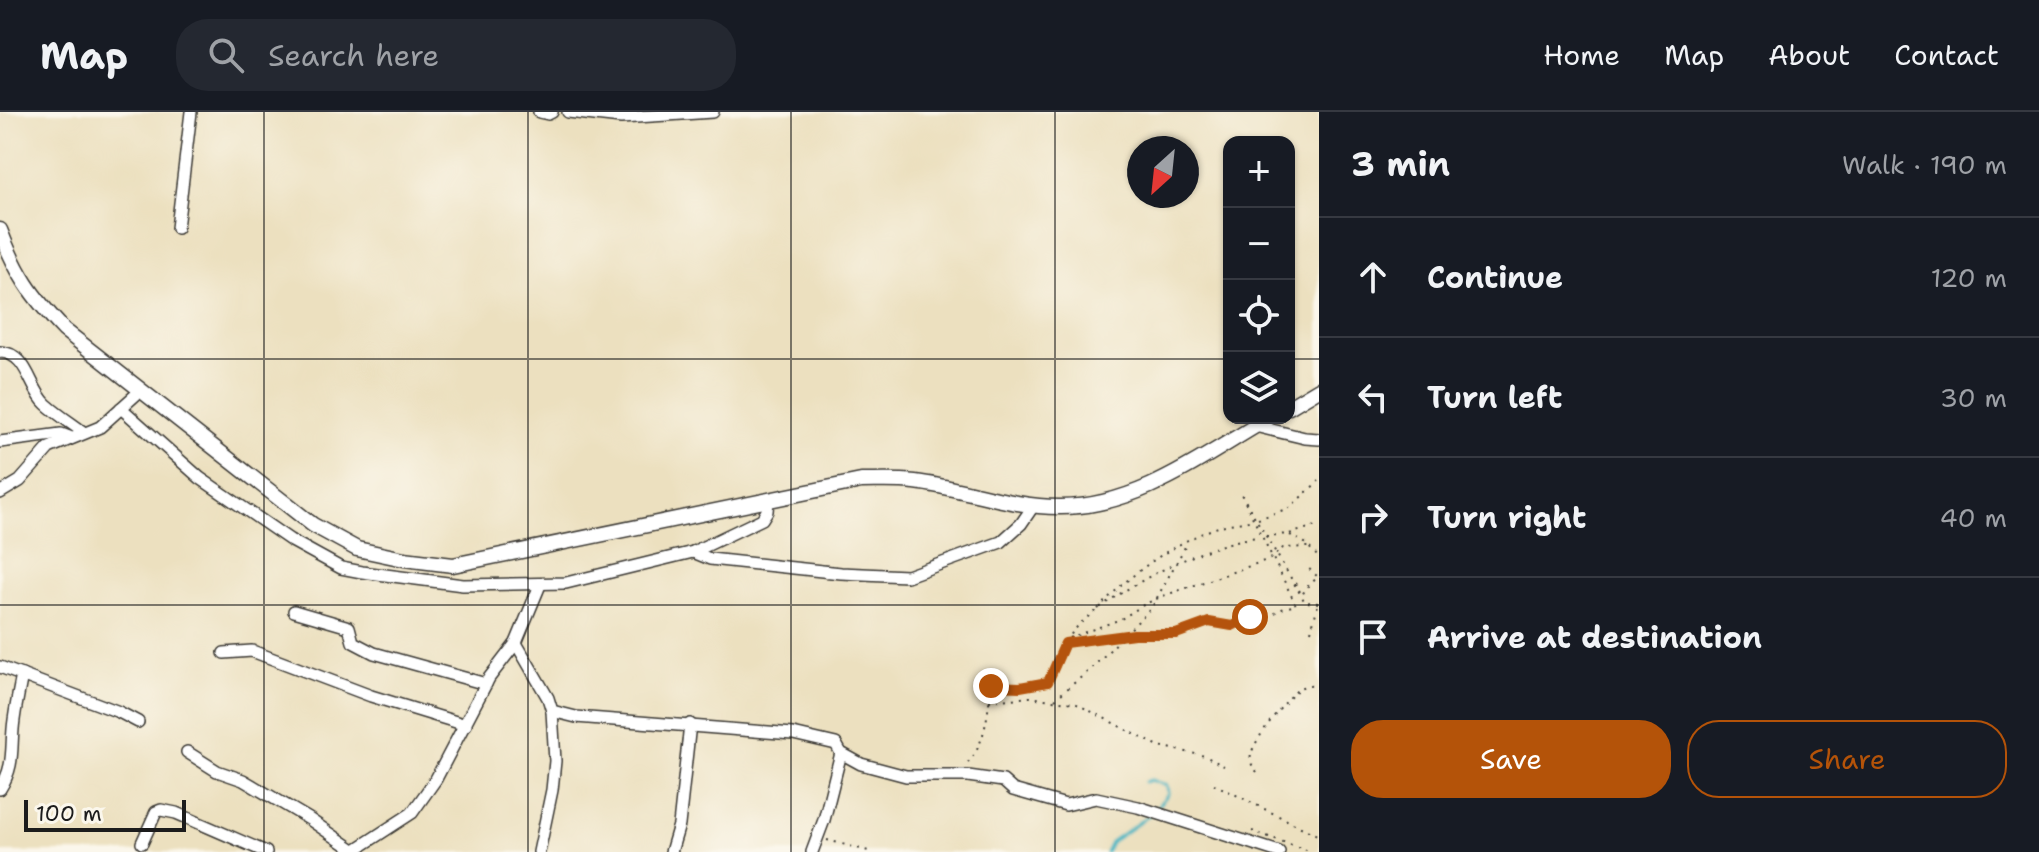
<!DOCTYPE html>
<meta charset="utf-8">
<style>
:root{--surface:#171b24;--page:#242831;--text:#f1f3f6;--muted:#9ea1a6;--line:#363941;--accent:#b45309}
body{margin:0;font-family:"Shantell Sans",sans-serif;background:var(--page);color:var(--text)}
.controls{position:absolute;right:24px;top:24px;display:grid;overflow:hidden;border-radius:16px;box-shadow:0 2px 6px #0004}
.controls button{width:72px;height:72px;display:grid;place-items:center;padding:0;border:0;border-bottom:2px solid var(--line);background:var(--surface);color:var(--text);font:40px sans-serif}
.compass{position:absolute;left:1127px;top:24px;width:72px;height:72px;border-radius:50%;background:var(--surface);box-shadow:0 2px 6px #0004;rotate:207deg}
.scale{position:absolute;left:24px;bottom:20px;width:162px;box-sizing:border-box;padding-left:8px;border:4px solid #1c1c1c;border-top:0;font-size:22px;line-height:28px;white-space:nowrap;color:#1c1c1c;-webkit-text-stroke:6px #fbf7ec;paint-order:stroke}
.stop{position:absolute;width:24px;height:24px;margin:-18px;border:6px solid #b45309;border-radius:50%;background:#fff}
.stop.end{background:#b45309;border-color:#fff;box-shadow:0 2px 8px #0008}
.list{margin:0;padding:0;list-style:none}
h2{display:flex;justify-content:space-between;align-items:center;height:104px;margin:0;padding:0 32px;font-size:34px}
h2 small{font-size:26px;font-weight:400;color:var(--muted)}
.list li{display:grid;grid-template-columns:52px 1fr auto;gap:24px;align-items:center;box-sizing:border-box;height:120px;padding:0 32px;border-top:2px solid var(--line)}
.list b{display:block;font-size:30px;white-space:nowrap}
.list em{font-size:26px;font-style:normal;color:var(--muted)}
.actions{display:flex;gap:16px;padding:24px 32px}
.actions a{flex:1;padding:18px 0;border:2px solid var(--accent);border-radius:32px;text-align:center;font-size:28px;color:var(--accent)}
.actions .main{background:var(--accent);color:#fff}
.icon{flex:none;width:44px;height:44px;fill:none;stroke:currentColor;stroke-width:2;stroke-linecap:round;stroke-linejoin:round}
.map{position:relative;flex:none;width:1319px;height:740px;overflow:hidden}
header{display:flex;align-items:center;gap:48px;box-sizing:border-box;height:112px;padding:0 40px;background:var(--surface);border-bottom:2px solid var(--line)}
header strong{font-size:38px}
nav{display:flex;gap:44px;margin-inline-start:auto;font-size:28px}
.search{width:560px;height:72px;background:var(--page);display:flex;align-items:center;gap:20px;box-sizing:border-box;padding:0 28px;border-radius:32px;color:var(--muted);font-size:30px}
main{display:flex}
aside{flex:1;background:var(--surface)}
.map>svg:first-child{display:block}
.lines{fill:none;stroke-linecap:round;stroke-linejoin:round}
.stream{stroke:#47b5c2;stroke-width:3}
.minor-casing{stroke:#3b3934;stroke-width:14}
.major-casing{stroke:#3b3934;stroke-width:17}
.path{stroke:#3b3934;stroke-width:2;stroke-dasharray:2 6;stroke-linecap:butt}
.minor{stroke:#fff;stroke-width:11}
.major{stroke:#fff;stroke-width:14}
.route{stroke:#b45309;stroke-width:10}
.grid{fill:none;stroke:#1c1c1c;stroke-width:2;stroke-opacity:0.55}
</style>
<header>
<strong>Map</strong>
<div class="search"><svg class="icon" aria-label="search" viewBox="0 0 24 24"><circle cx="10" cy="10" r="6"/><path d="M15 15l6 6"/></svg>Search here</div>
<nav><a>Home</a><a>Map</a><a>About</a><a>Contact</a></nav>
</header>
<main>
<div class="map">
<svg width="1319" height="740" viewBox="0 0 1319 740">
<rect width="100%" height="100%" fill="#fbf7ec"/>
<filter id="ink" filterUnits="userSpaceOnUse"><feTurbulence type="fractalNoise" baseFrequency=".0125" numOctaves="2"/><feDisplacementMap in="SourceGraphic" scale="16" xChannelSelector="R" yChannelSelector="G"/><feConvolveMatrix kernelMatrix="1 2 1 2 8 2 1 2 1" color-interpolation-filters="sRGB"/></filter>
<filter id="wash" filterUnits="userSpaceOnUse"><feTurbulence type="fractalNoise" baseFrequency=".006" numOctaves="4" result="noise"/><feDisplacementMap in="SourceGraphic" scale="32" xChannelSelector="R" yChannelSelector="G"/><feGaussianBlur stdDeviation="1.8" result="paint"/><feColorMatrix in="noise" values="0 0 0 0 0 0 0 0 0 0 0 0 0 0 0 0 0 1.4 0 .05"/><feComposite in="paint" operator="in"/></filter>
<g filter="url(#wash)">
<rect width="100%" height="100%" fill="#ece0bf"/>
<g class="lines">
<!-- stream -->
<g class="stream">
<path d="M1145 670 1151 668 1167 674 1168 682 1156 696"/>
<path d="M1106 740 1111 730 1151 702"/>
</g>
</g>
</g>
<g filter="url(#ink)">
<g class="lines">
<!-- minor casing -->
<g class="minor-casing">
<g id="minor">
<path d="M539 0 548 2 552 0"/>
<path d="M568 0 621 6 713 0"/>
<path d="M177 116 191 0"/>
<path d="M0 240C28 241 29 276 46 292 57 302 71 311 83 320"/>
<path d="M121 296 200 366 290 428 341 456 362 460 463 473 566 471 693 440 762 407 767 399 768 388"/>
<path d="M1255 314 1305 326 1319 327"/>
<path d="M0 330 61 322 69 325"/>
<path d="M0 381 20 369 49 336 100 315 140 279"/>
<path d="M693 440 710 447 775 454 841 461 907 464 1001 430 1021 412 1034 393"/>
<path d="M294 499 349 515 353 530 374 541 486 572"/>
<path d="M516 531 548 586 552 599 576 605 793 622 836 632 841 641 861 652 906 664H968L1003 669 1013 678 1066 693 1096 686 1138 695 1279 740"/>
<path d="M224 541 252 539 371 584 466 613"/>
<path d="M0 555 119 600 138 610"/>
<path d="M187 640 217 659 243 668 309 707 354 738"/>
<path d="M0 677C16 652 10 635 14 608 16 593 19 578 22 563"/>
<path d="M142 731 156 700 161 698 176 701 266 740"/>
<path d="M352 740 412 701 436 667 489 566 516 531 540 473"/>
<path d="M539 740 552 678 555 649 552 599"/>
<path d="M671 740 679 713 690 612"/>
<path d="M812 740 824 708 841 641"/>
</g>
</g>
<!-- major casing -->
<g class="major-casing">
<g id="major">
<path d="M0 118C17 163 31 183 64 218L313 413 357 437 404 447 453 453 861 369C879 369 897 368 915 370 964 376 1010 395 1059 395 1137 396 1205 343 1269 306"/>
<path d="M1289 295 1319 277"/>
</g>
</g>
<!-- path -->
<g class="path">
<path d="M1258 407 1289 396 1319 369"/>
<path d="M1290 423 1305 431 1319 446"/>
<path d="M1266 424 1289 422 1319 413"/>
<path d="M1295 471 1302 483 1307 475 1318 465 1306 454"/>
<path d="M1098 497C1130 461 1176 429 1221 414 1230 411 1242 411 1252 408"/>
<path d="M1311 519 1318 493"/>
<path d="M1069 526 1121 507 1145 492 1163 484 1270 447 1283 436 1308 435"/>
<path d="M1065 531 1134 522H1176L1209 510 1232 514 1250 505 1265 506 1284 496 1296 493 1240 380 1305 490 1319 491"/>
<path d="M1055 587 1091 557 1152 495 1186 433"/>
<path d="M989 589 1030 585 1075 591 1144 627 1159 634 1205 644 1224 654"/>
<path d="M968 651C986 630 988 600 991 574L1020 575 1048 570C1056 549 1064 527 1081 511 1118 476 1210 429 1259 425"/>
<path d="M1257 660C1253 655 1249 650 1251 643 1253 629 1288 584 1300 576 1306 573 1313 574 1319 574"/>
<path d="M1214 672 1319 724"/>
<path d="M1252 719 1312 740"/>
<path d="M827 728 872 740"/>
</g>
<!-- minor -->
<use href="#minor" class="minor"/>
<!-- major -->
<use href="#major" class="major"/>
</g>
</g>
<g class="lines" filter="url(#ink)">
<!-- route -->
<path class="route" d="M991 574 1020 575 1048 570 1065 531 1134 522H1176L1209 510 1232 514 1250 505"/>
</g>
<!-- grid -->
<path class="grid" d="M264 0V740M528 0V740M791 0V740M1055 0V740M0 247H1229M1289 247H1319M0 493H1319"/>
</svg>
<div class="controls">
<button>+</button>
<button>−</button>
<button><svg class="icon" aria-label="locate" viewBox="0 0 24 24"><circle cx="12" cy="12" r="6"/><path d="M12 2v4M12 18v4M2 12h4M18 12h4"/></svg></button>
<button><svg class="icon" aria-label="layers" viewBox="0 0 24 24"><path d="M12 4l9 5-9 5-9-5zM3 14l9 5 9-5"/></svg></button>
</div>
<svg class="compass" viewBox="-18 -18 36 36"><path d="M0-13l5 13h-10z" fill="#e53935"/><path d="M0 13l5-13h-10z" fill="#9ea1a6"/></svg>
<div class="scale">100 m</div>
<div class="stop" style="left:1250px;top:505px"></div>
<div class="stop end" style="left:991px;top:574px"></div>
</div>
<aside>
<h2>3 min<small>Walk · 190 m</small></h2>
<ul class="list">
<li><svg class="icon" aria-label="ahead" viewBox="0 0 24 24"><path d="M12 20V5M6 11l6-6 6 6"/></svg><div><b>Continue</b></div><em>120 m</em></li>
<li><svg class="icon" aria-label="left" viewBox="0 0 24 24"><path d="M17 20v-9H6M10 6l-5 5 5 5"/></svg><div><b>Turn left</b></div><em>30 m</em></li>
<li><svg class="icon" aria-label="right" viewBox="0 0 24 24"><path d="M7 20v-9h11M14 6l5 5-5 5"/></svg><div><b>Turn right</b></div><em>40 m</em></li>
<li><svg class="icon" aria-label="arrive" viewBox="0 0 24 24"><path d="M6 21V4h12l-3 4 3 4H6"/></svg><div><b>Arrive at destination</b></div></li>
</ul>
<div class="actions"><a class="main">Save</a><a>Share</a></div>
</aside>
</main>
